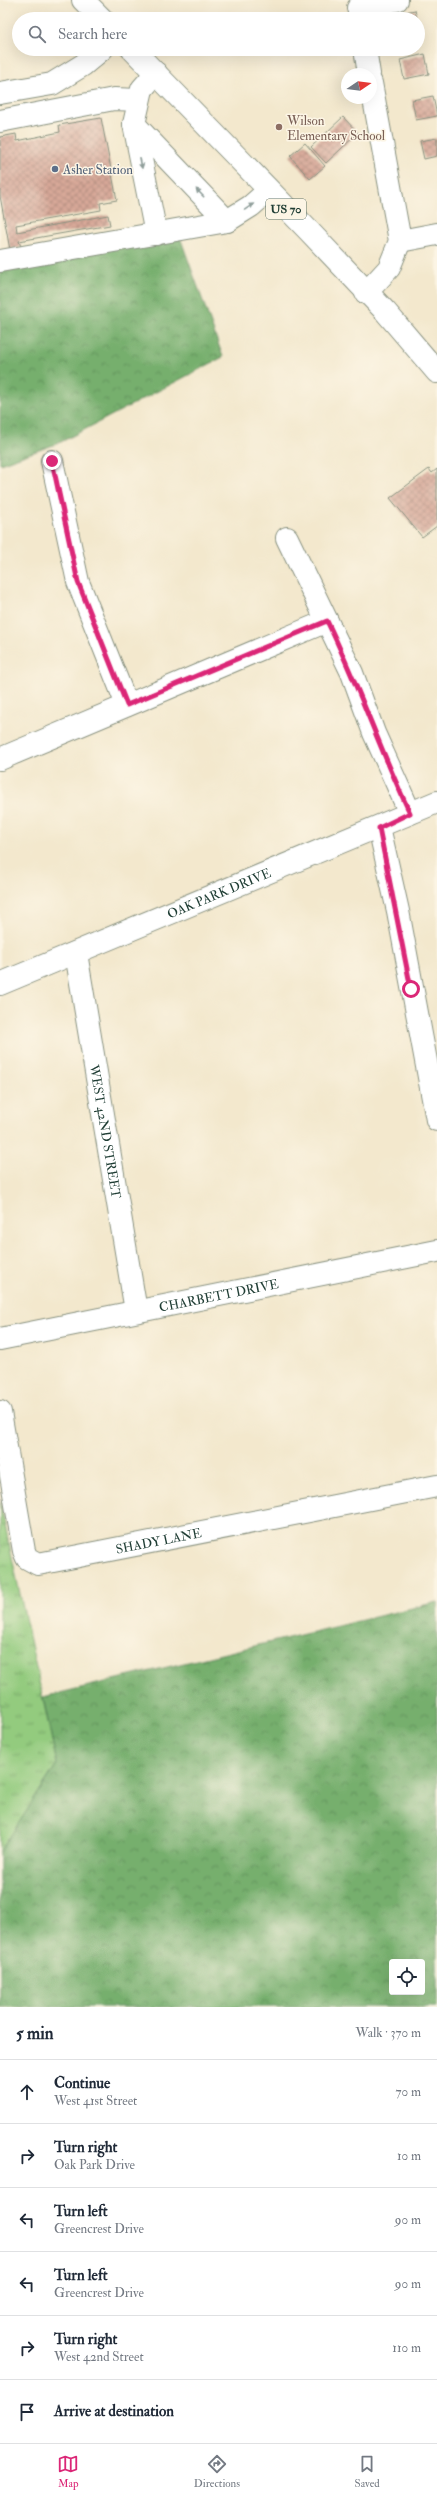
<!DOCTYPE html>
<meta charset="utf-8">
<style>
:root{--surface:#fff;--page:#f2f2f3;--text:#1f2937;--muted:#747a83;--line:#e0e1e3;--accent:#db2777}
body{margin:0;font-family:"IM FELL Double Pica",serif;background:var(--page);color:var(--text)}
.controls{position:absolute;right:12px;bottom:12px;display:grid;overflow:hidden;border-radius:4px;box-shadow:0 4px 16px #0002}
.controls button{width:36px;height:36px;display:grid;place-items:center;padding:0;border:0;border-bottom:1px solid var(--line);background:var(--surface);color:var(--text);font:20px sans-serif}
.compass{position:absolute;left:341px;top:68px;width:36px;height:36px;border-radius:50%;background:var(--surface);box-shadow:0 4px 16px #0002;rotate:77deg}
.stop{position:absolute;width:12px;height:12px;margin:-9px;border:3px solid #db2777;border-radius:50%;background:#fff}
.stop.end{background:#db2777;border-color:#fff;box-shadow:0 1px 4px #0008}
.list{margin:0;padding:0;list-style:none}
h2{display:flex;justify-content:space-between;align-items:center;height:52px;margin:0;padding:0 16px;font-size:17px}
h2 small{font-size:13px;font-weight:400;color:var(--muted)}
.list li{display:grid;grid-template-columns:26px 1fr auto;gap:12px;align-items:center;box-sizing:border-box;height:64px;padding:0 16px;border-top:1px solid var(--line)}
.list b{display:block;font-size:15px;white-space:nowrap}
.list p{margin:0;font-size:13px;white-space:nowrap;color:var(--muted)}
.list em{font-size:13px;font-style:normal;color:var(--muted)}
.icon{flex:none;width:22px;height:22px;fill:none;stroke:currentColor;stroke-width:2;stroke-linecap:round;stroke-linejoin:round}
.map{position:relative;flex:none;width:437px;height:2007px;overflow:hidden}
.search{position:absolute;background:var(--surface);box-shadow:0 4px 16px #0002;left:12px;right:12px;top:12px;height:44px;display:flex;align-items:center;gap:10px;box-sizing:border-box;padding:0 14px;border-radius:22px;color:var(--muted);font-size:15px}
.sheet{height:436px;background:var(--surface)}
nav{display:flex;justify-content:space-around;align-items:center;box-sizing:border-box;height:56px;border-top:1px solid var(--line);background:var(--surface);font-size:11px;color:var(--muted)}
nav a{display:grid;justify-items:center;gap:2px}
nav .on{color:var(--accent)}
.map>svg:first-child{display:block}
.grass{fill:url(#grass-tufts);stroke:#598459}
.forest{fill:url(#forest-crowns);stroke:#4a7650;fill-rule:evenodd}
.building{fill:url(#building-cross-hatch)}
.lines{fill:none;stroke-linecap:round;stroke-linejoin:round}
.minor-casing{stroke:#899280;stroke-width:24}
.major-casing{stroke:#899280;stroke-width:24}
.minor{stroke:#fff;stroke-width:22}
.major{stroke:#fff;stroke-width:22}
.oneway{fill:#8f9e9a}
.route{stroke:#db2777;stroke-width:5}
.education-dot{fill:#8d6e63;stroke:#fcf5e5;stroke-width:1.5}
.service-dot{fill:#5c6f8a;stroke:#fcf5e5;stroke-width:1.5}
.labels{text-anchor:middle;stroke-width:3;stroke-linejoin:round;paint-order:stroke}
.shield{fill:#fcf5e5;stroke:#617469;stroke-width:1}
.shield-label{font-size:12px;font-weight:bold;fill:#1f3d34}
.education-label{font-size:13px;fill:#785e54;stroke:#fcf5e5;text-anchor:start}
.service-label{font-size:13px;fill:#4e5e75;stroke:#fcf5e5;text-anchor:start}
.street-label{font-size:13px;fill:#1f3d34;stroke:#fcf5e5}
</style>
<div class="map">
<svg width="437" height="2007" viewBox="0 0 437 2007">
<defs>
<pattern id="grass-tufts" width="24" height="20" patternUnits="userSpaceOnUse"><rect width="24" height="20" fill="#93cb7e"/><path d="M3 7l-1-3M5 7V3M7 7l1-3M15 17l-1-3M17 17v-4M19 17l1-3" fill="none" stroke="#77a668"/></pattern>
<pattern id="forest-crowns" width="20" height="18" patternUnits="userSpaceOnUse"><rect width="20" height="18" fill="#76af6d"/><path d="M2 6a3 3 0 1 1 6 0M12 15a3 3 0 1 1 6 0" fill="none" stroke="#60905a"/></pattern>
<pattern id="building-cross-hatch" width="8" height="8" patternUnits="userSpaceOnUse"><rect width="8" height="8" fill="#d7a898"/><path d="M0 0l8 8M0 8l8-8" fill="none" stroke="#ae8a7d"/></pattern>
</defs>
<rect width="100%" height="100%" fill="#fcf5e5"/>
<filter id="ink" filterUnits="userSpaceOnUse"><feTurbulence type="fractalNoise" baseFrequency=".025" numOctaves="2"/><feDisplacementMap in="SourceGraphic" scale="8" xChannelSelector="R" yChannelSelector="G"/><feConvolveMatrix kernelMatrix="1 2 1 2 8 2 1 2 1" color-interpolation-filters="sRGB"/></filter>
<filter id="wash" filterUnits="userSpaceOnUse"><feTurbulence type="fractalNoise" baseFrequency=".012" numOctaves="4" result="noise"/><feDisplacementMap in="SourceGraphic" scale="16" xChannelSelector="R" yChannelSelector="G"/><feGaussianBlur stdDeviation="0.9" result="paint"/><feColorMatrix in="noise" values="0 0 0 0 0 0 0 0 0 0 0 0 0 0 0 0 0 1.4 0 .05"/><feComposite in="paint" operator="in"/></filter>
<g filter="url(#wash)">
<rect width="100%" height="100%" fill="#f3e8cd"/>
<!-- grass -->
<path class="grass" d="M0 1502 57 1764 0 1852Z"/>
<!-- forest -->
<g class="forest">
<path d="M180 237 223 357 59 443 0 464V267Z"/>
<path d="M437 1602V2007H0V1852L57 1764 43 1697ZM392 1962H422V1992H392Z"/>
</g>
<g id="blocks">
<!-- building -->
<g class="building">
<path d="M415 10 417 19H391V15Z"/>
<path d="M425 54 429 74 404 79 400 60Z"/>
<path d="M433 96 437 116 416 120 412 100Z"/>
<path d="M343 117 358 133 326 163 311 147Z"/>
<path d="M101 118 117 200 100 203 101 210 16 225 17 232 108 215 110 225 19 241 21 247 10 250 0 196V137L16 134 17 141 60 132 59 125Z"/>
<path d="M437 138V156L424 159 420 141Z"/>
<path d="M305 143 325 166 310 179 290 156Z"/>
<path d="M429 469 432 473 437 469V526L422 537 390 498Z"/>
</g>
</g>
</g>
<g filter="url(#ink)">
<use href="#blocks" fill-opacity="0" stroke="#899280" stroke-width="1"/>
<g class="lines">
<!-- minor casing -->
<g class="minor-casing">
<g id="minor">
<path d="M358 8 397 0"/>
<path d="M365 49 369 74"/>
<path d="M0 93 52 84 83 65 102 49"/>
<path d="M0 121 114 99 139 100"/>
<path d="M134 124 227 221"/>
<path d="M156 234 134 124 142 89 156 73"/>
<path d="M400 241 437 234"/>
<path d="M0 261 227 221 251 206 268 191"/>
<path d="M366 293 389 268 400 241 371 83"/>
<path d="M52 461 78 582 127 705"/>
<path d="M287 538 352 673 374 733 410 813"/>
<path d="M0 759 327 621"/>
<path d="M379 827 398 911 437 1120"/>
<path id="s1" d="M76 953 136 1311"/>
<path id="s2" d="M0 984 437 802"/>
<path id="s3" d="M0 1339 437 1251"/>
<path id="s4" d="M0 1412 24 1551 27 1558 38 1564 437 1486"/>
</g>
</g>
<!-- major casing -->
<g class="major-casing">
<g id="major">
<path d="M83 0 102 19"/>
<path d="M132 49 309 231 385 311 437 372"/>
</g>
</g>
<!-- minor -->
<use href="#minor" class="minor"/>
<!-- major -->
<use href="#major" class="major"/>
</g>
<!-- one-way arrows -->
<defs><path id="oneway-solid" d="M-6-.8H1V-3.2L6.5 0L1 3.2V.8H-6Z"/></defs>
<g class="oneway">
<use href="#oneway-solid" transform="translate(141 163) rotate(79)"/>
<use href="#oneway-solid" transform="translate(200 193) rotate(-134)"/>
<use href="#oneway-solid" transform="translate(249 207) rotate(-34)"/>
</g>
</g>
<g class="lines" filter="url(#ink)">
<!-- route -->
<path class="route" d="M52 461 78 582 127 705 327 621C358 684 380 750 410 813L379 828 411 989"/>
</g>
<!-- markers -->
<circle class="education-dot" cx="279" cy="127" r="4"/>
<circle class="service-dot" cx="55" cy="169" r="4"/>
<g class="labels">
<!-- shield labels -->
<rect class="shield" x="266" y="199" width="40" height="20" rx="3"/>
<g class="shield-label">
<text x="286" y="213">US 70</text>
</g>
<!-- education labels -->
<g class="education-label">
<text x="287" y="125">Wilson<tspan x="287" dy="15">Elementary School</tspan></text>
</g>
<!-- service labels -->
<g class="service-label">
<text x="63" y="174">Asher Station</text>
</g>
<!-- street labels -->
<g class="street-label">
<text dy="5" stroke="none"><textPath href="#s2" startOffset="237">OAK PARK DRIVE</textPath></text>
<text dy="5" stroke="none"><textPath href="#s1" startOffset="181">WEST 42ND STREET</textPath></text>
<text dy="5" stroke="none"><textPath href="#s3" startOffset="223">CHARBETT DRIVE</textPath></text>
<text dy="5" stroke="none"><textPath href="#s4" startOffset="284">SHADY LANE</textPath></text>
</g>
</g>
</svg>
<div class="controls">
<button><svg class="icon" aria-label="locate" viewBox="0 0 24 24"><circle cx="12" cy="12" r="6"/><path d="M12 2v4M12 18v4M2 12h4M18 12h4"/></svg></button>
</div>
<svg class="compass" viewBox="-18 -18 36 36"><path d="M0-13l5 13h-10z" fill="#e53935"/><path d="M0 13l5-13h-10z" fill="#747a83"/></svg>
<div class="stop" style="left:411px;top:989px"></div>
<div class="stop end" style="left:52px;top:461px"></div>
<div class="search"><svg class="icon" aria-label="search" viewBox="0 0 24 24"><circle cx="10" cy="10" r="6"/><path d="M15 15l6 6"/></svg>Search here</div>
</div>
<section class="sheet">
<h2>5 min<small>Walk · 370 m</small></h2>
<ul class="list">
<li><svg class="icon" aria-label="ahead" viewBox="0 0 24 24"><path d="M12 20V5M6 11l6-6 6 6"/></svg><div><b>Continue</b><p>West 41st Street</p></div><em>70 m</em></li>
<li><svg class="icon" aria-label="right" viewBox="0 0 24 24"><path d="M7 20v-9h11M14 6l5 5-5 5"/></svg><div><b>Turn right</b><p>Oak Park Drive</p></div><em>10 m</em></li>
<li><svg class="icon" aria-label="left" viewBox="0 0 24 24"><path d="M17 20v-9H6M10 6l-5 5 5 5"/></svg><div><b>Turn left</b><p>Greencrest Drive</p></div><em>90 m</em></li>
<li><svg class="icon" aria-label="left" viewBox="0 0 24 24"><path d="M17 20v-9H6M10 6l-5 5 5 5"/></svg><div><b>Turn left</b><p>Greencrest Drive</p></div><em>90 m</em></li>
<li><svg class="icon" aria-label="right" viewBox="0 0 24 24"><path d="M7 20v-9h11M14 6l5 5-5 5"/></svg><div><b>Turn right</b><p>West 42nd Street</p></div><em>110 m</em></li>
<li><svg class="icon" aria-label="arrive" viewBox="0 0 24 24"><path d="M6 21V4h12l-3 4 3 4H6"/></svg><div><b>Arrive at destination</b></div></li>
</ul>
</section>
<nav>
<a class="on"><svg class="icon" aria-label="map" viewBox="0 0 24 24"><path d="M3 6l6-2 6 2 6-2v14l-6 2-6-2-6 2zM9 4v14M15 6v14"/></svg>Map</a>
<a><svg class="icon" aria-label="directions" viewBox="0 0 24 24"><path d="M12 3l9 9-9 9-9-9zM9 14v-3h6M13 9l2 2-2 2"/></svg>Directions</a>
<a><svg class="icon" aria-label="saved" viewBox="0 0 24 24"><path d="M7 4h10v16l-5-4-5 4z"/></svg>Saved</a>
</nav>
